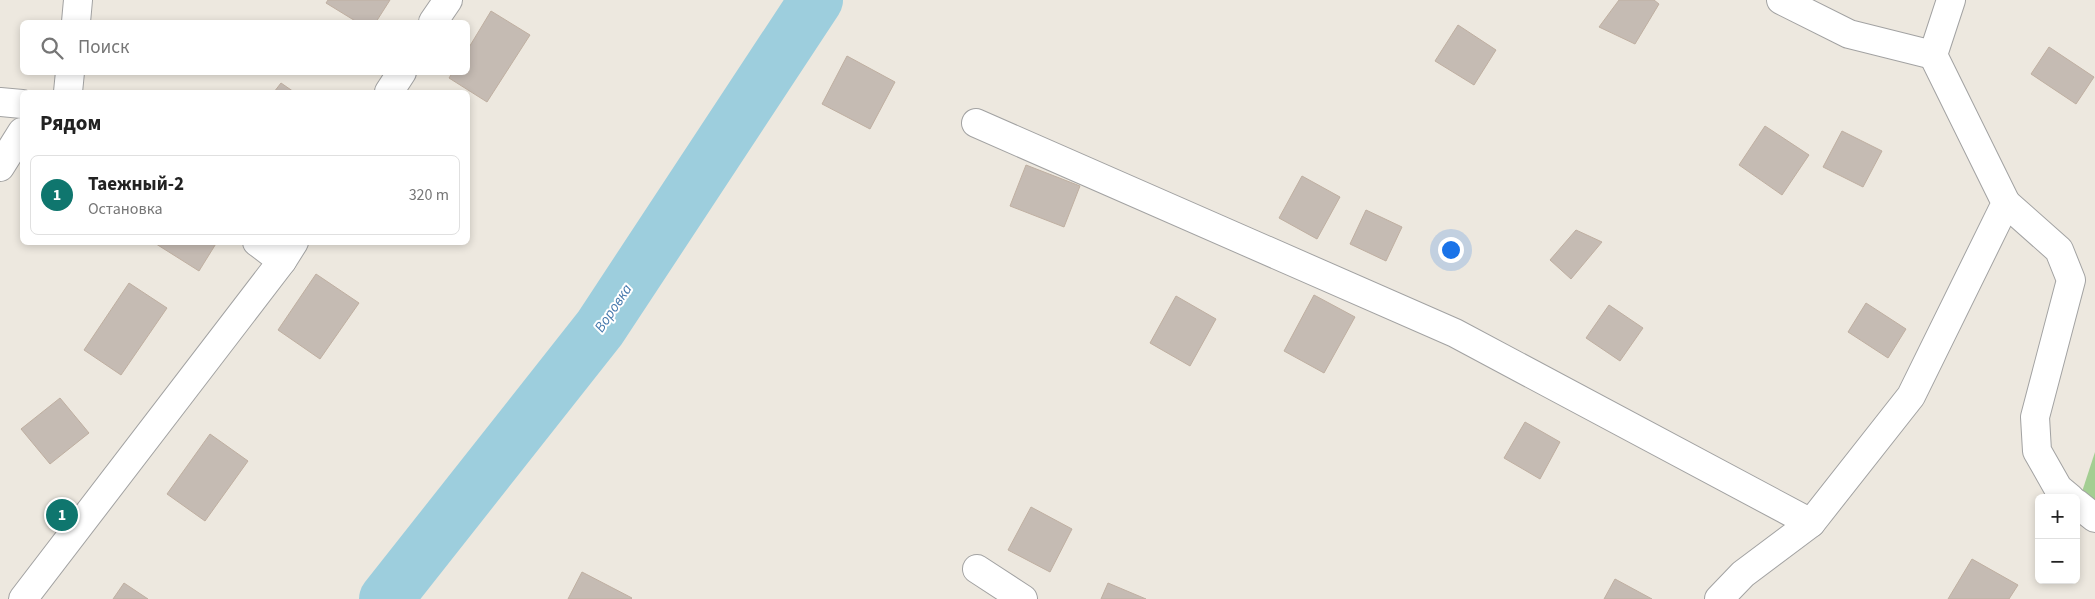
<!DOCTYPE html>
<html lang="ru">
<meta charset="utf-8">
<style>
:root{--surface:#fff;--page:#f2f2f2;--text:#222;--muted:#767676;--line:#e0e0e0;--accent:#0f766e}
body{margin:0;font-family:"Source Sans 3",sans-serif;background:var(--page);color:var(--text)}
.controls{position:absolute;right:15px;bottom:15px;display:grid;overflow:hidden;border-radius:8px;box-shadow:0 2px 8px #0003}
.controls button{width:45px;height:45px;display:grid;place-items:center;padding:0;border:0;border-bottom:1px solid var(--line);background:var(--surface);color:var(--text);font:25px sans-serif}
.you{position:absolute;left:1450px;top:249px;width:18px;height:18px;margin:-12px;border:4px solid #fff;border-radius:50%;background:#1a73e8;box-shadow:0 0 0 8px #1a73e833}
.badge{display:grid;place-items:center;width:32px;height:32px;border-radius:50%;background:var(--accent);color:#fff;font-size:16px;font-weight:700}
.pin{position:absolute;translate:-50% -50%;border:2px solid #fff;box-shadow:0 1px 5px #0006}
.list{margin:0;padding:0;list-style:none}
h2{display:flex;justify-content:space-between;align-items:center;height:65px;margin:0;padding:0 20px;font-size:21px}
h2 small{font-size:16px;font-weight:400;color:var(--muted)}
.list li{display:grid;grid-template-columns:32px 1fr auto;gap:15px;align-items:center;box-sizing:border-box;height:80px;margin:0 10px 10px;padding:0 10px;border:1px solid var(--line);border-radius:8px}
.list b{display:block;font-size:19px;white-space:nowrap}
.list p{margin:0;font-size:16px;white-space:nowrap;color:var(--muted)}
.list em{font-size:16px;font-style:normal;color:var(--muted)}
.icon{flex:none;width:28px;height:28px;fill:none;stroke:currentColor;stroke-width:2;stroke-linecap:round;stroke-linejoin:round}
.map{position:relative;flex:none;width:2095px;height:599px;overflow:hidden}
.search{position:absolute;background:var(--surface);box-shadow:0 2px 8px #0003;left:20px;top:20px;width:450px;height:55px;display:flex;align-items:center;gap:12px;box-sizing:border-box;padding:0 18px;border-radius:8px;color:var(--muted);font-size:19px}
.panel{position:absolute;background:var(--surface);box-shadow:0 2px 8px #0003;left:20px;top:90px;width:450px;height:155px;border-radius:8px}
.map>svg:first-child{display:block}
.forest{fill:#a3ce92}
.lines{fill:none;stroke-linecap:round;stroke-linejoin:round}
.river{stroke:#9dcedd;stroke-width:54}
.building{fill:#c5bbb3;stroke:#bfafa1}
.minor-casing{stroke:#a2a2a2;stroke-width:30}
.minor{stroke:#fff;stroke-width:28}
.labels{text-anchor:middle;stroke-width:4;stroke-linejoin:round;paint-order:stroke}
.water-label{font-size:15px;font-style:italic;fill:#4578ac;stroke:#fff}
</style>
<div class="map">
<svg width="2095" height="599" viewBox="0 0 2095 599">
<rect width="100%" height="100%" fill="#ede8df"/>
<!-- forest -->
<path class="forest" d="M2095 452V508L2079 501Z"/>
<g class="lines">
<!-- river -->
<path class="river" d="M386 599 600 328 816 0"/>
</g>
<!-- building -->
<g class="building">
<path d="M328 0H390L376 22H357L326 3Z"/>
<path d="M1619 0H1654L1659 4 1635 44 1599 27Z"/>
<path d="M491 11 530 35 487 102 449 78 453 72H468V49Z"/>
<path d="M1458 25 1496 50 1474 85 1435 61Z"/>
<path d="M2049 47 2094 77 2076 104 2031 74Z"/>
<path d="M847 56 895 82 870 129 822 104Z"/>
<path d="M281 83 294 92H274Z"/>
<path d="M1765 126 1809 155 1782 195 1739 165Z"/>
<path d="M1842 131 1882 151 1863 187 1823 167Z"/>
<path d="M1026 165 1080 186 1064 227 1010 206Z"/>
<path d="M1302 176 1340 197 1317 239 1279 218Z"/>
<path d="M1366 210 1402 227 1386 261 1350 244Z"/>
<path d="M1576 230 1602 242 1571 279 1550 260Z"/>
<path d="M153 242H217L199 271Z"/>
<path d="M316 274 359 303 320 359 278 330Z"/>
<path d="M129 283 167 308 121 375 84 350Z"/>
<path d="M1314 295 1355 317 1324 373 1284 351Z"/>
<path d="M1176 296 1216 319 1190 366 1150 343Z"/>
<path d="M1866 303 1906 329 1888 358 1848 332Z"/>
<path d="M1609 305 1643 328 1620 361 1586 338Z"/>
<path d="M60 398 89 433 50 464 21 429Z"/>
<path d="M1525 422 1560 442 1540 479 1504 458Z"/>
<path d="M210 434 248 461 205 521 167 494Z"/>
<path d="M1031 507 1072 529 1050 572 1008 550Z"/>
<path d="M1972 559 2018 585 2009 599H1948Z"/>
<path d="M582 572 632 598 631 599H568Z"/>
<path d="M1615 579 1652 599H1604Z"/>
<path d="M124 583 148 599H113Z"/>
<path d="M1108 583 1146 599H1101Z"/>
</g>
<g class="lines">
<!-- minor casing -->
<g class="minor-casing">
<g id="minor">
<path d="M1781 0 1849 34 1933 55"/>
<path d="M76 22 78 0"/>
<path d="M433 22 448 0"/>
<path d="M68 92 70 72"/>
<path d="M389 92 402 72"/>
<path d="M0 102 22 104"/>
<path d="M976 123 1455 333 1811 523"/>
<path d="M0 167 22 132"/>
<path d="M2006 203 2059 250 2071 280 2035 417 2037 451 2058 488 2070 498"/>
<path d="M257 242 282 261"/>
<path d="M2076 503 2095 518"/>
<path d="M977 569 1023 599"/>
<path d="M23 599 282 261 294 242"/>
<path d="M1719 599 1743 574 1811 523 1911 396 2006 203 1933 55 1951 0"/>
</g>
</g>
<!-- minor -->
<use href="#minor" class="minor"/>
</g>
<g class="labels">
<!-- water labels -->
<g class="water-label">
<text transform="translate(613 308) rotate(-56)" y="5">Воровка</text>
</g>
</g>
</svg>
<div class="controls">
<button>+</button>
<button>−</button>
</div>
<div class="you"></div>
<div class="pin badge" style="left:62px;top:515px">1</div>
<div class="search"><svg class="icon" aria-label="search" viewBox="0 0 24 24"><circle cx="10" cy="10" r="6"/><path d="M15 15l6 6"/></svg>Поиск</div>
<section class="panel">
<h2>Рядом<small></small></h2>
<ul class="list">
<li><span class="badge">1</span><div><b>Таежный-2</b><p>Остановка</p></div><em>320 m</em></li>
</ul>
</section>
</div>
